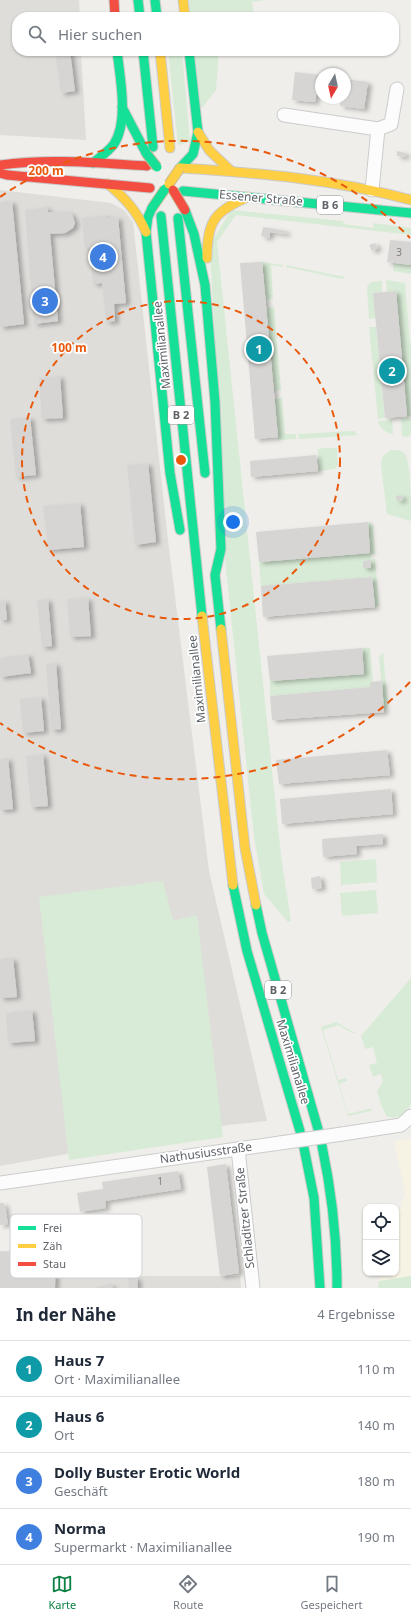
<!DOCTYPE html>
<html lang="de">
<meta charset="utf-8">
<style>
:root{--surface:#fff;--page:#f2f2f3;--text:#1f2937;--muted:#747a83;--line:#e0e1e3;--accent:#0b8043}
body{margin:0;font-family:"Noto Sans",sans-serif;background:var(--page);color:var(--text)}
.controls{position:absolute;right:12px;bottom:12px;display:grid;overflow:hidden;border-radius:8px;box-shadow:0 1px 3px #0004}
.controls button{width:36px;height:36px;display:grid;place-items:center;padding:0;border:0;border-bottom:1px solid var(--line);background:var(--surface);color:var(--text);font:20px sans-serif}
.compass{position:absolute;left:315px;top:68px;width:36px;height:36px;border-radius:50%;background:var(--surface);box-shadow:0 1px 3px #0004;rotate:189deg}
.you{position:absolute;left:233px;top:522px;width:14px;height:14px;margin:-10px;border:3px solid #fff;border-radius:50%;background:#1a73e8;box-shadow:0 0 0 6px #1a73e833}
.badge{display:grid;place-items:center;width:26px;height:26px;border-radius:50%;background:var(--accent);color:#fff;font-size:13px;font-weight:700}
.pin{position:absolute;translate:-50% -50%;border:2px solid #fff;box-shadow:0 1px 4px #0006}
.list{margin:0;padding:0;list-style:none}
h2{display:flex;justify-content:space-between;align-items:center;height:52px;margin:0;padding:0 16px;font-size:17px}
h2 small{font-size:13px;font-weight:400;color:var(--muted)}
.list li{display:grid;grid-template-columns:26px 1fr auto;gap:12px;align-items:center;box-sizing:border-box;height:56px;padding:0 16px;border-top:1px solid var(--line)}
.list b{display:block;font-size:15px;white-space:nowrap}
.list p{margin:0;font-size:13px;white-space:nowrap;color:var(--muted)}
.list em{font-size:13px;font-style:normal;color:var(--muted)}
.icon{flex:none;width:22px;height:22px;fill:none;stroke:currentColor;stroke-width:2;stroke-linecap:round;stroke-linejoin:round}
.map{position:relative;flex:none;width:411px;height:1288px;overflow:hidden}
.search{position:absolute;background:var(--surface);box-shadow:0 1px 3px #0004;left:12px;right:12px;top:12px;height:44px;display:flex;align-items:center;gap:10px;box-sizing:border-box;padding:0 14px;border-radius:16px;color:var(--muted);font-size:15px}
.sheet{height:276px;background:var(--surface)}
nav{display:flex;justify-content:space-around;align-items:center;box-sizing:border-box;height:56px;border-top:1px solid var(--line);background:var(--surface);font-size:11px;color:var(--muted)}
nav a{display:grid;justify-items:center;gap:2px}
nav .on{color:var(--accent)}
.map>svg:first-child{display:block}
.commercial{fill:#f7f3e4}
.industrial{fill:#dfddda}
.green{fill:#d8ebd6}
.building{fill:#d6d5d3;filter:url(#shadow)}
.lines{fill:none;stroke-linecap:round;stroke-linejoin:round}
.street-casing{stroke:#cbcccc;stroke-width:15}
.fast-casing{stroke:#cacacb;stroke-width:11}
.slow-casing{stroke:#cacacb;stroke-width:11}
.jam-casing{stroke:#cacacb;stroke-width:11}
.street{stroke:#fdfcfc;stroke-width:13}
.fast{stroke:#16e098;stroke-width:9}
.slow{stroke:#ffcf43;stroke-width:9}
.jam{stroke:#f24e42;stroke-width:9}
.street-bridge-casing{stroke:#cbcccc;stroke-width:15;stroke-linecap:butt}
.fast-bridge-casing{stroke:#c8b996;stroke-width:11;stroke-linecap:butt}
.slow-bridge-casing{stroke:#c8b996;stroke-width:11;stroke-linecap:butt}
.jam-bridge-casing{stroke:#c8b996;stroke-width:11;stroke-linecap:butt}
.street-bridge{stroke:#fdfcfc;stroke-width:13}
.fast-bridge{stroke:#16e098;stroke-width:9}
.slow-bridge{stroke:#ffcf43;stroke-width:9}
.jam-bridge{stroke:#f24e42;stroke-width:9}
.ring{fill:none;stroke:#e8590c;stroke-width:2;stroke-dasharray:7 5}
.labels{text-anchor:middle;stroke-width:3.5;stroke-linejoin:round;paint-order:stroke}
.number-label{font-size:10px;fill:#7e8184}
.shield{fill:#fff;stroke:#8f9295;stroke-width:1}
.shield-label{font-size:11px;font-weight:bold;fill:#5f6368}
.street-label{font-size:12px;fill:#5f6368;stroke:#fff}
.key{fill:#fff;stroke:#cfd0d2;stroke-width:1}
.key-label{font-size:11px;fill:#5f6368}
.centre{fill:#e8590c;stroke:#fff;stroke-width:2}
.ring-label{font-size:12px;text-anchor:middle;font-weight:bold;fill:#e8590c;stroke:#fff;stroke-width:3.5;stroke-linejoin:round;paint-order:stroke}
</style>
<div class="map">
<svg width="411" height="1288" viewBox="0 0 411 1288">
<defs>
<filter id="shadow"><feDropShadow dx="4" dy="2.5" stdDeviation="2" flood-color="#0004"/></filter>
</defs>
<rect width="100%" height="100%" fill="#efeeea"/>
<!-- commercial -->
<path class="commercial" d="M411 1139V1276L379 1281 381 1273H396V1222L405 1193 394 1141Z"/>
<!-- industrial -->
<g class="industrial">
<path d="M0 0H79L80 17H17V51H81L86 140 0 135Z"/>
<path d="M0 190 111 203 124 210 133 222 168 540 209 871 267 1121 228 1125 0 1166Z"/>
<path d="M0 1270 56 1276H240L241 1288H0Z"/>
</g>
<!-- green -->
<g class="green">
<path d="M189 0H265L252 2 254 13 247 17H191Z"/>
<path d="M168 51H182L190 142 178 145Z"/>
<path d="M194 51H219L216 90 201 109Z"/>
<path d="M231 210 343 221 344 224 373 228 374 223 411 228V235L236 215 217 242 281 856 291 921 288 922 264 894 254 837 225 559 210 245Z"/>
<path d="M262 262 283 265V267L271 265 273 299 266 300Z"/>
<path d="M394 263 411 265V274L393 271Z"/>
<path d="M286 265 345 277 342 279 286 267Z"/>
<path d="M386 280 405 283 410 343H411V417L407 416 396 291 387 292Z"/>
<path d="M382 281V292L374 293 376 318 369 319 367 287 371 282Z"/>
<path d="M274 307 281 390 274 391 266 308Z"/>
<path d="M369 327H376L385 418 378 419Z"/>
<path d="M282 398 285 434H296V439L278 440 274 399Z"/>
<path d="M408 418 411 419V434L408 437 402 436 401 419Z"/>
<path d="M392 420 393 434C386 433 379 428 378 421Z"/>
<path d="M354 431 358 435 299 439 298 434Z"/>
<path d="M321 448H337L338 465 335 469 319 471 318 450Z"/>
<path d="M391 450C396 450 402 450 405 454 411 463 411 507 411 521L387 514 381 464 383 456Z"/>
<path d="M368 522 371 523 373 526 375 554H371V559H375L379 605 375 607 372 577 261 586 259 562 370 553Z"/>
<path d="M362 648H370L373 682H370V687L270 696V681L363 674Z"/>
<path d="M383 652 388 706 384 712 379 658Z"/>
<path d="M376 859 377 882 341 885 340 862Z"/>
<path d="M163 881 173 921 197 915 223 1137 69 1160 39 897Z"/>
<path d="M376 890 378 913 342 916 340 893Z"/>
<path d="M411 978V1104C403 1114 401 1119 387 1117L381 1105 377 1091 383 1082 381 1074 373 1077 369 1065 377 1063 373 1047 365 1049 361 1036Z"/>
<path d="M336 1022 355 1033H352L338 1025 323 1030 338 1080 346 1078 347 1081 339 1084 348 1114 372 1108 371 1111 348 1116 321 1027Z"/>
<path d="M411 1276V1288H378L379 1281Z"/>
</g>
<!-- building -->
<g class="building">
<path d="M55 51H70L75 91 61 93Z"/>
<path d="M295 72 319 75 315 102 292 100Z"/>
<path d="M345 79 368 82 364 109 340 106 341 98H345Z"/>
<path d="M397 151 406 153 405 157 397 156Z"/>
<path d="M12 201 24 324 0 327V202Z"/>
<path d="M48 207V212H68L72 214 75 223 73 228 65 233 50 234 58 321 34 324 25 210Z"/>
<path d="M107 215V218L118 217 126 303 114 304 115 321 106 322 102 283 93 284 90 248 85 249 82 218Z"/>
<path d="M263 227 287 231 286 234 270 232 269 238 261 236Z"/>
<path d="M390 240 411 242V265L387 262Z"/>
<path d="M375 243 378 248 372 251 369 245Z"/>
<path d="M262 262 278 437 255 439 240 263Z"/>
<path d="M396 291 407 416 385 418 373 293Z"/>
<path d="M60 376 63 418 42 419 39 378Z"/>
<path d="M30 417 36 475 16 477 10 419Z"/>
<path d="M316 455 318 471 251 477 250 461Z"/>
<path d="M148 463 156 542 135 545 127 465Z"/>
<path d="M402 495 403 500 397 501 396 496Z"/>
<path d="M80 503 84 547 48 550 43 506Z"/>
<path d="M368 522 370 553 259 562 256 532Z"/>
<path d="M371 560V568H363V561Z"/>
<path d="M372 577 375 607 263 617 261 586Z"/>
<path d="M88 598 91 636 70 637 67 599Z"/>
<path d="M48 599 52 646 42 647 37 600Z"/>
<path d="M5 600 7 620H0V601Z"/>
<path d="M362 648 364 674 270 681 267 656Z"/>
<path d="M28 654 31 673 0 677V658Z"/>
<path d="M56 663 61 729 51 730 46 664Z"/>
<path d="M382 681 384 712 272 720 270 696 370 687V682Z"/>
<path d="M41 697 44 731 23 733 20 699Z"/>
<path d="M387 750 390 775 279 784 276 760Z"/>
<path d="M43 754 48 806 31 807 26 756Z"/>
<path d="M8 758 13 809 0 810V759Z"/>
<path d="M391 789 393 814 282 824 280 799Z"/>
<path d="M383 834V844L356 846 357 854 323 857 322 839Z"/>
<path d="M320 876 322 888 312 889 311 878Z"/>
<path d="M13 958 17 997 0 998V959Z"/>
<path d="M32 1010 35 1041 8 1043 6 1013Z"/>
<path d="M226 1164 239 1273 220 1276 207 1167Z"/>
<path d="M178 1171 181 1189 105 1201 106 1208 80 1212 77 1193 103 1189 102 1182Z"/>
<path d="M0 1203H4L8 1224 0 1225Z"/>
<path d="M45 1230H64L65 1245H56L55 1288H0V1251L46 1254Z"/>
<path d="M137 1277 138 1288H129L128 1278Z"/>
<path d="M112 1284 113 1288H97V1287Z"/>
</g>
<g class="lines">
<!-- street casing -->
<g class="street-casing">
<g id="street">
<path d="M284 115 378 129 372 190"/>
<path d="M378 129 391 124 397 89"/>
<path d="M342 1134 401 1125 411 1116"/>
<path d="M238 1149 253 1288"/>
<path d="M0 1183 280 1143"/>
</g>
</g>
<!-- fast casing -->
<g class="fast-casing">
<g id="fast">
<path d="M138 0 140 17"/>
<path d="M155 0 157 17"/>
<path d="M143 51 153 147"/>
<path d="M122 107 146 153"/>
<path d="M93 163C100 157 108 152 114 144 129 121 120 77 117 51"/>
<path d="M180 168 193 154 198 132 189 51"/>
<path d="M183 191 411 213"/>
<path d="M152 208 148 217 146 232 170 473 180 530"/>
<path d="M185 210 194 234 205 285 215 402 221 549 215 575 221 629"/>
<path d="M161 216 202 616"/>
<path d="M178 218 205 473"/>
<path d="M233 885 247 951 300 1131"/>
<path d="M256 905 262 933 318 1129"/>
<path d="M322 1146C332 1193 337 1240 337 1288"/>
<path d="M304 1148 314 1198 320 1288"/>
</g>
</g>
<!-- slow casing -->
<g class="slow-casing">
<g id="slow">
<path d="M183 0 185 17"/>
<path d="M160 51 170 148"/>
<path d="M198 132 209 150 231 171"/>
<path d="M180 168C260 173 333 179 411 200"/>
<path d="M108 184C125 198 137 211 146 232"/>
<path d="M207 258C207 222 214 211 248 197"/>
<path d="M202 616 233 885"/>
<path d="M221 629 245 848 256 905"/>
</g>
</g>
<!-- jam casing -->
<g class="jam-casing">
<g id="jam">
<path d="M114 0 115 17"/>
<path d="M0 165C49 158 98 163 147 166"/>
<path d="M0 173 7 175 150 188"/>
</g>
</g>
<!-- street -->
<use href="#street" class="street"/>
<!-- fast -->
<use href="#fast" class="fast"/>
<!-- slow -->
<use href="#slow" class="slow"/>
<!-- jam -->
<use href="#jam" class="jam"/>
<!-- street-bridge casing -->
<g class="street-bridge-casing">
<path id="street-bridge" d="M280 1143 342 1134"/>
</g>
<!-- fast-bridge casing -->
<g class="fast-bridge-casing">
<g id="fast-bridge">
<path d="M146 153 157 167"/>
<path d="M152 208 165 189"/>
</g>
</g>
<!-- slow-bridge casing -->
<g class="slow-bridge-casing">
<path id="slow-bridge" d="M169 184 180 168"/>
</g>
<!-- jam-bridge casing -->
<g class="jam-bridge-casing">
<path id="jam-bridge" d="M173 190 185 210"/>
</g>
<!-- street-bridge -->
<use href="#street-bridge" class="street-bridge"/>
<!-- fast-bridge -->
<use href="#fast-bridge" class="fast-bridge"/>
<!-- slow-bridge -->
<use href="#slow-bridge" class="slow-bridge"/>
<!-- jam-bridge -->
<use href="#jam-bridge" class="jam-bridge"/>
</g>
<!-- distance rings -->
<g class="ring">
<circle cx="181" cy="460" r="159"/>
<path d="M410 682A319 319 0 0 1 0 723M0 197A319 319 0 0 1 410 238"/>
</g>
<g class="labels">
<!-- number labels -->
<g class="number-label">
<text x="399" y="256">3</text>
<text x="160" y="1185">1</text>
</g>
<!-- shield labels -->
<g class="shield">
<rect x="317" y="196" width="26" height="18" rx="3"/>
<rect x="168" y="406" width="26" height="18" rx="3"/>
<rect x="265" y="981" width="26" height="18" rx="3"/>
</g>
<g class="shield-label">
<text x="330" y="209">B 6</text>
<text x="181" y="419">B 2</text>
<text x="278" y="994">B 2</text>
</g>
<!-- street labels -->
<g class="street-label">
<text transform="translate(261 198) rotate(5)" y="4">Essener Straße</text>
<text transform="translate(162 345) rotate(-96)" y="4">Maximilianallee</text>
<text transform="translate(197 679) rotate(-96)" y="4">Maximilianallee</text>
<text transform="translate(293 1062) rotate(73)" y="4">Maximilianallee</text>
<text transform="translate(206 1153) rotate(-8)" y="4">Nathusiusstraße</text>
<text transform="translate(245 1218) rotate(-96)" y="4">Schladitzer Straße</text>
</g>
</g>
<!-- legend -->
<rect x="10" y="1214" width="132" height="64" rx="6" class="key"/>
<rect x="18" y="1226" width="18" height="4" fill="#16e098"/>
<rect x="18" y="1244" width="18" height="4" fill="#ffcf43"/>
<rect x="18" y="1262" width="18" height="4" fill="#f24e42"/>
<g class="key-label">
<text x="43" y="1232">Frei</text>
<text x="43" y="1250">Zäh</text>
<text x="43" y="1268">Stau</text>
</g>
<circle cx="181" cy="460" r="6" class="centre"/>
<g class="ring-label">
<text x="46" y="175">200 m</text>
<text x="69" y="352">100 m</text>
</g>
</svg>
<div class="controls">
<button><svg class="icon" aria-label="locate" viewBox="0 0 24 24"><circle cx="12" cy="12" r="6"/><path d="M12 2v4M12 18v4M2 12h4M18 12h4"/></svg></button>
<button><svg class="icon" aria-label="layers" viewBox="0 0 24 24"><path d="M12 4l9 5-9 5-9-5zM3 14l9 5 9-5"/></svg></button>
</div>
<svg class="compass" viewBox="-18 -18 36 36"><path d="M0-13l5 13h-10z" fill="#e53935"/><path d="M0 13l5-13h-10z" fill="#747a83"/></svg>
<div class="you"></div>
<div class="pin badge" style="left:259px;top:349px;background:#0f9aa8">1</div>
<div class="pin badge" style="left:392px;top:371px;background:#0f9aa8">2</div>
<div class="pin badge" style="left:45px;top:301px;background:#3f7fe0">3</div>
<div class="pin badge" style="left:103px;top:257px;background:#3f7fe0">4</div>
<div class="search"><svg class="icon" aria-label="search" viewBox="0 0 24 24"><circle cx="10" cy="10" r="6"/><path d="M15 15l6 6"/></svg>Hier suchen</div>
</div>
<section class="sheet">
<h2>In der Nähe<small>4 Ergebnisse</small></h2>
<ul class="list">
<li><span class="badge" style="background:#0f9aa8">1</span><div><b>Haus 7</b><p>Ort · Maximilianallee</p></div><em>110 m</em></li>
<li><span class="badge" style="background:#0f9aa8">2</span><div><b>Haus 6</b><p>Ort</p></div><em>140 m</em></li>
<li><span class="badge" style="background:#3f7fe0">3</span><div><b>Dolly Buster Erotic World</b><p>Geschäft</p></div><em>180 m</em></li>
<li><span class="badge" style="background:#3f7fe0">4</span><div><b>Norma</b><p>Supermarkt · Maximilianallee</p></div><em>190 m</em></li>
</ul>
</section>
<nav>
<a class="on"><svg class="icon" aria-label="map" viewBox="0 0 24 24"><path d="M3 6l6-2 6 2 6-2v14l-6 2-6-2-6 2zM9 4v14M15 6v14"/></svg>Karte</a>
<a><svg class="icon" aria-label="directions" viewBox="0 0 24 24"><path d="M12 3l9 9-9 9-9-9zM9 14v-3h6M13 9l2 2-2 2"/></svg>Route</a>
<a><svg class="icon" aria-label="saved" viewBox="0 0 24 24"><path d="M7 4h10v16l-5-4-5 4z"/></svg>Gespeichert</a>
</nav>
